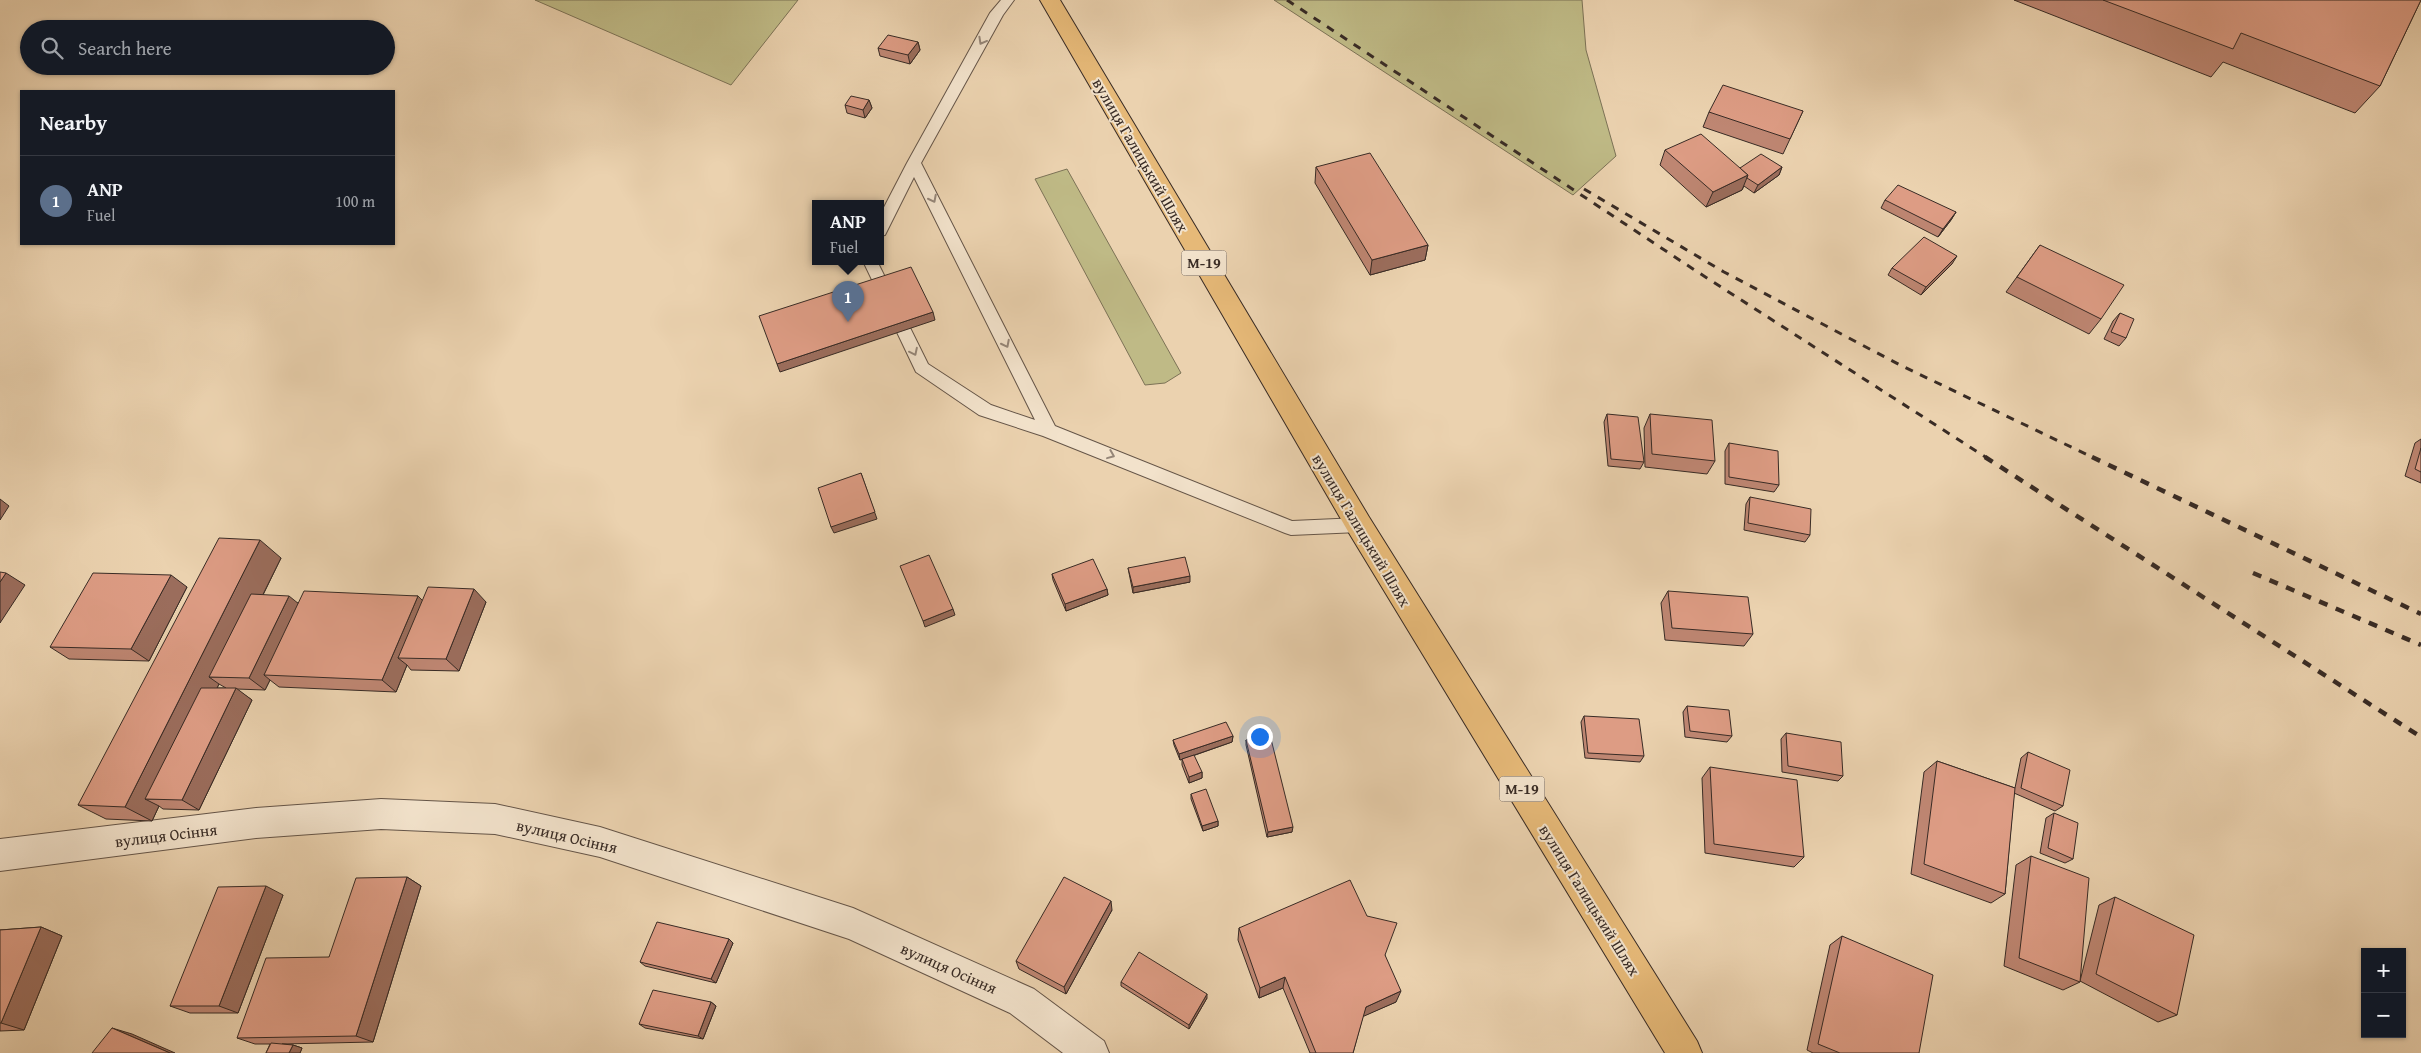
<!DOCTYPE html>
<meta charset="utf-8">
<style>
:root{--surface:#171b24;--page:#20242c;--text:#f1f3f6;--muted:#9ea1a6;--line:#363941;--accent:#db2777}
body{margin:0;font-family:"Gentium Book Plus",serif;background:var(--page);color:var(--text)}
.controls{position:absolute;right:15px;bottom:15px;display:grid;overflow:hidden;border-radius:0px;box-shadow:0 1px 4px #0004}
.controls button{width:45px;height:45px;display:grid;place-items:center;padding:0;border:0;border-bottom:1px solid var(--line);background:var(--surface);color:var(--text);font:25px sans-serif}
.you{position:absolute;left:1259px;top:736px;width:18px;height:18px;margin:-12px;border:4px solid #fff;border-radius:50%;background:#1a73e8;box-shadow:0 0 0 8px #1a73e833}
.badge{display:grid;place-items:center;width:32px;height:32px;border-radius:50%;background:var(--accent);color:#fff;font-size:16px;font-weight:700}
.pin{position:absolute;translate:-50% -41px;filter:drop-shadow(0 1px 2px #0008)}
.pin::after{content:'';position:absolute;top:26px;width:18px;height:15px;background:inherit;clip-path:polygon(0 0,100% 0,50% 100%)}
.popup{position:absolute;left:812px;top:200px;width:72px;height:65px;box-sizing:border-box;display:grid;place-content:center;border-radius:0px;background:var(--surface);filter:drop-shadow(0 1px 4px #0005);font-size:16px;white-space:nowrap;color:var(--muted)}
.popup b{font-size:19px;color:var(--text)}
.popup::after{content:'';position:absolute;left:50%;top:100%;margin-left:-10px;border:10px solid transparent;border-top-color:var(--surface)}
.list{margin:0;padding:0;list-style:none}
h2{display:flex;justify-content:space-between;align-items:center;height:65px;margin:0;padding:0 20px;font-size:21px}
h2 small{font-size:16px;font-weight:400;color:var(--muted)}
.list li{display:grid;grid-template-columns:32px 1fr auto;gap:15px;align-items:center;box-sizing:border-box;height:90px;padding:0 20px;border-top:1px solid var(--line)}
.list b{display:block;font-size:19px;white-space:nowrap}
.list p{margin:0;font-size:16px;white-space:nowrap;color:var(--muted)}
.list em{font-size:16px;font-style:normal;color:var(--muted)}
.icon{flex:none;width:28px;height:28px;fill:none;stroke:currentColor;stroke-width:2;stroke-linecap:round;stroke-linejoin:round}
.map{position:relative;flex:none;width:2421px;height:1053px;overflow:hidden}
.search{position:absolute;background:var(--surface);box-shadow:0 1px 4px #0004;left:20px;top:20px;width:375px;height:55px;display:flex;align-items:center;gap:12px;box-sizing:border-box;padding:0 18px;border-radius:28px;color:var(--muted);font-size:19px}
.panel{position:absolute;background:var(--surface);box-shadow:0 1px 4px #0004;left:20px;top:90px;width:375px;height:155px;border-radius:0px}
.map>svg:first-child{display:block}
.green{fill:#bfba86;stroke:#7c7256}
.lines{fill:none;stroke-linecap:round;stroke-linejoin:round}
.lane-casing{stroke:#655548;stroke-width:2}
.street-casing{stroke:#655548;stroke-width:2}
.highway-casing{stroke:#382b25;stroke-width:2}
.lane{fill:#f2e2cb;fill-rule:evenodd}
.street{fill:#f2e2cb;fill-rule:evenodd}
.highway{fill:#e6b978;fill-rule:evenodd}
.rail-far1{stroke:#382b25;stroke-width:3;stroke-dasharray:8 8;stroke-linecap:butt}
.rail{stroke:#382b25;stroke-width:4.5;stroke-dasharray:9 9;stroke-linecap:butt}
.wall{fill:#be8672;stroke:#382b25;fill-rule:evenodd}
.shaded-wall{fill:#9b6d5c;stroke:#382b25}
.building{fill:#dd9c84;stroke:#382b25}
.oneway{stroke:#958678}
.labels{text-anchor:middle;stroke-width:4;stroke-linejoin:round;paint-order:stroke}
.shield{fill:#f2e2cb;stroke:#706257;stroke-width:1}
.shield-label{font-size:15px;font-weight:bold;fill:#382b25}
.street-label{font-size:16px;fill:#382b25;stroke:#f2e2cb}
</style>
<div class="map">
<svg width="2421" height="1053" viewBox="0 0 2421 1053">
<rect width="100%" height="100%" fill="#ebd2af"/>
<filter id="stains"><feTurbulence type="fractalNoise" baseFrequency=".004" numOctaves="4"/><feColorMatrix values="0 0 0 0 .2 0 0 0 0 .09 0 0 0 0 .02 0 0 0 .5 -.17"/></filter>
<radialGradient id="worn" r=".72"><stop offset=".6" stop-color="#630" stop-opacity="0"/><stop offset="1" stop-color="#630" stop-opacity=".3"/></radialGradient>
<!-- green -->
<g class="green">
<path d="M535 0H798L731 85Z"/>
<path d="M1274 0H1582L1586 50 1616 156 1573 195Z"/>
<path d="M1067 169 1181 373 1165 383 1145 385 1035 179Z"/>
</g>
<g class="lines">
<!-- lane casing -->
<g class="lane-casing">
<path id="lane" d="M1001 0H1014L1003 15 921 163 1055 426 1292 521 1359 518 1365 520 1368 525 1365 530 1359 532 1291 535 1285 533 1043 436 979 415 916 372 863 261H877L928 364 991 405 1035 420 914 177 885 235 880 236V215L907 163 990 13Z"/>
</g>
<!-- street casing -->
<g class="street-casing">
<path id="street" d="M381 799 495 804 600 827 853 908 1034 989 1104 1041 1109 1053H1063L1010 1013 849 939 600 857 495 834 381 829 256 838 0 871V839L256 808Z"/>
</g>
<!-- highway casing -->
<g class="highway-casing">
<path id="highway" d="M1040 0H1060L1369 517 1697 1041 1702 1053H1665L1349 533Z"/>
</g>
<!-- lane -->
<use href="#lane" class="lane"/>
<!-- street -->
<use href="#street" class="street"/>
<!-- highway -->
<use href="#highway" class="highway"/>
<!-- rail-far1 -->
<g class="rail-far1">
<path d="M1287 0 1693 269 1987 458"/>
<path d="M1584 189 1724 272 1900 365 2094 458"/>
</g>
<!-- rail -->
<g class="rail">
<path d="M1985 457 2421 737"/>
<path d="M2092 457 2421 614"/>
<path d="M2253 573 2421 645"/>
</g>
</g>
<!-- wall -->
<g class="wall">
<path d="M2014 0H2421L2380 86 2355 113 2223 62 2211 77Z"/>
<path d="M918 42 920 50 910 64 880 56 878 48Z"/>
<path d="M869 100 872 108 865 118 847 113 845 105Z"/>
<path d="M1803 111 1783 154 1703 127 1709 112Z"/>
<path d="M1665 150 1740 168 1782 167 1779 175 1754 193 1744 186 1742 190 1706 207 1660 165Z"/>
<path d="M1316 167 1428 245 1425 260 1370 275 1315 183Z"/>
<path d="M1885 200 1956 212 1951 220 1938 237 1881 208Z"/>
<path d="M2040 245 2101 319 2089 334 2006 292Z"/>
<path d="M1952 264 1921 295 1888 275 1892 268Z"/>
<path d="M2120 313 2126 338 2119 346 2104 339 2113 321Z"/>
<path d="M1607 414 1644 462 1640 469 1608 466 1604 422Z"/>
<path d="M1650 414 1715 461 1707 474 1645 467 1644 428Z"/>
<path d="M2421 439V483L2405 476 2415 443Z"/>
<path d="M1729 443 1779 485 1774 492 1725 484V451Z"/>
<path d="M1750 497 1810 535 1805 542 1744 530 1746 504Z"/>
<path d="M281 558 263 595 298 603 418 596 422 601 486 602 459 671 411 670 407 665 396 692 279 687 270 680 265 690 236 689 252 700 199 810 163 809 159 806 152 821 106 819 78 805ZM219 684 226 688H217Z"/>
<path d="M1128 568 1190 582 1133 593Z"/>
<path d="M1052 574 1107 589 1108 595 1066 611 1053 580Z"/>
<path d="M187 587 149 661 69 659 50 647Z"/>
<path d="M1668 591 1753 634 1744 646 1665 640 1661 603Z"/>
<path d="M1687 706 1732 736 1727 742 1685 737 1683 712Z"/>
<path d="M1584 716 1644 756 1640 762 1585 758 1581 722Z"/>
<path d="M1786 733 1843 776 1838 781 1782 772 1781 739Z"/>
<path d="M1233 736 1232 742 1184 759 1202 772V778L1189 783 1182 765V759L1180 760 1174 745 1173 740Z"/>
<path d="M1246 740 1292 832 1267 837 1246 745Z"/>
<path d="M2028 752 2063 806 2055 811 2014 793 2005 894 1991 903 1911 874 1924 772 1937 761 2015 788 2021 758Z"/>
<path d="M1710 767 1804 857 1794 867 1705 853 1702 778Z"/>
<path d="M1191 794 1218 821V826L1203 831 1191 799Z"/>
<path d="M2054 813 2073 859 2065 863 2040 853 2046 818Z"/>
<path d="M2031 856 2080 982 2063 990 2004 966 2016 865Z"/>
<path d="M407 877 421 886 373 1042 282 1044 293 1045 302 1048 300 1053H266L270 1044H255L237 1038 329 957Z"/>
<path d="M283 895 238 1013H190L170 1006Z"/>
<path d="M2115 897 2177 1015 2158 1022 2080 981 2099 905Z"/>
<path d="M1112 910 1066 994 1019 969 1016 961Z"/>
<path d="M1367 916 1385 955 1396 1002 1363 1016 1353 1053H1310L1283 988 1259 998 1238 940 1239 928Z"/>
<path d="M41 927 62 936 24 1030 0 1031V930Z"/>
<path d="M1842 936 1919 1053H1813L1807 1050 1830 945Z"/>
<path d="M729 939 733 943 716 983 645 966 640 962Z"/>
<path d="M1121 982 1207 998 1189 1029 1121 986Z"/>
<path d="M711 1002 716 1006 703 1039 645 1028 639 1024Z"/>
</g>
<!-- shaded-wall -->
<g class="shaded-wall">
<path d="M918 42 920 50 910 64 908 55Z"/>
<path d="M869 100 872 108 865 118 863 110Z"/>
<path d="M1782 167 1779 175 1754 193 1758 185Z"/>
<path d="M1748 175 1742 190 1706 207 1713 192Z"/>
<path d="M1956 212 1951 220 1938 237 1943 229Z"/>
<path d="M1428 245 1425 260 1370 275 1372 260Z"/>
<path d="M1957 256 1952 264 1921 295 1926 287Z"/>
<path d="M933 312 935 320 780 372 777 364Z"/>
<path d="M861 473 877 519 834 533 831 527Z"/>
<path d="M0 499 9 506 0 520Z"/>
<path d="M260 540 281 558 222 677H209L219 684 162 799H145L159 806 152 821 125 807Z"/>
<path d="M6 573 25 585 0 623V582Z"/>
<path d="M171 575 187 587 149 661 131 649Z"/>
<path d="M1190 576V582L1133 593V587Z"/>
<path d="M474 589 486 602 459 671 446 659Z"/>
<path d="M1107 589 1108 595 1066 611 1065 604Z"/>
<path d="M289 596 304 608 264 675 270 680 265 690 249 678Z"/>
<path d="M418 596 431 609 398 658 407 665 396 692 382 680Z"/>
<path d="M953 609 955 615 925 627 923 621Z"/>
<path d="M236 688 252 700 199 810 182 800Z"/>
<path d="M1233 736 1232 742 1180 760 1179 754Z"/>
<path d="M1202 772V778L1189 783V777Z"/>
<path d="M1218 821V826L1203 831 1202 826Z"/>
<path d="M1293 827 1292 832 1267 837 1268 832Z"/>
<path d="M407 877 421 886 373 1042 356 1036Z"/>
<path d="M266 886 283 895 238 1013 219 1006Z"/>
<path d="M1111 901 1112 910 1066 994 1064 987Z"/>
<path d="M41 927 62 936 24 1030 1 1023Z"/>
<path d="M729 939 733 943 716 983 711 979Z"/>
<path d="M1285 977 1283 988 1259 998 1260 988Z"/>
<path d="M1401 991 1396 1002 1362 1017 1366 1007Z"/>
<path d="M1207 994V998L1189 1029V1025Z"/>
<path d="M711 1002 716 1006 703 1039 698 1036Z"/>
<path d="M112 1028 132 1034 175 1053H170Z"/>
<path d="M293 1045 302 1048 300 1053H289Z"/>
</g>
<!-- building -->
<g class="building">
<path d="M2103 0H2421L2380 86 2241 33 2233 49Z"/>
<path d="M888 35 918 42 908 55 878 48Z"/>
<path d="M1723 85 1803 111 1790 139 1709 112Z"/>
<path d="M851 96 869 100 863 110 845 105Z"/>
<path d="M1701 134 1748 175 1713 192 1665 150Z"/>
<path d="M1370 153 1428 245 1372 260 1316 167Z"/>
<path d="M1761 154 1782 167 1758 185 1747 178 1748 175 1740 168Z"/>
<path d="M1898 185 1956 212 1943 229 1885 200Z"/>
<path d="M1924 237 1957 256 1926 287 1892 268Z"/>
<path d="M2040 245 2124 285 2101 319 2017 277Z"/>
<path d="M911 267 933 312 777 364 759 316Z"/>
<path d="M2120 313 2134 319 2126 338 2111 332Z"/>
<path d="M1607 414 1638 417 1644 462 1611 459Z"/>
<path d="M1650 414 1712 420 1715 461 1652 454Z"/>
<path d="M1729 443 1778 451 1779 485 1729 477Z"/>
<path d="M2421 448V472L2415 469Z"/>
<path d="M861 473 875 512 831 527 818 488Z"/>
<path d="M1750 497 1811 509 1810 535 1748 523Z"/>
<path d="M219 538 260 540 125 807 78 805Z"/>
<path d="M929 555 953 609 923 621 900 566Z"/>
<path d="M1185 557 1190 576 1133 587 1128 568Z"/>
<path d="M1093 559 1107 589 1065 604 1052 574Z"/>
<path d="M0 572 6 573 0 582Z"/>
<path d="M93 573 171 575 131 649 50 647Z"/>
<path d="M428 587 474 589 446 659 398 658Z"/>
<path d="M304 591 418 596 382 680 264 675Z"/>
<path d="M1668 591 1748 597 1753 634 1672 628Z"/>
<path d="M251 594 289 596 249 678 209 677Z"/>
<path d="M201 688H236L182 800 145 799Z"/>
<path d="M1687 706 1729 710 1732 736 1690 731Z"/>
<path d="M1584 716 1639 719 1644 756 1588 753Z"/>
<path d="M1226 722 1233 736 1179 754 1173 740Z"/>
<path d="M1786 733 1841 742 1843 776 1788 766Z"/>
<path d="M1270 735 1293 827 1268 832 1246 740Z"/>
<path d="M2028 752 2070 770 2063 806 2021 788Z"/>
<path d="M1194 755 1202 772 1189 777 1182 759Z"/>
<path d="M1937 761 2015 788 2005 894 1924 864Z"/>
<path d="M1710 767 1797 780 1804 857 1714 844Z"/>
<path d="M1206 789 1218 821 1202 826 1191 794Z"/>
<path d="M2054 813 2078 823 2073 859 2048 848Z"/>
<path d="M2031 856 2089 878 2080 982 2019 958Z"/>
<path d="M407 877 356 1036 237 1038 266 958 329 957 356 878Z"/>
<path d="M1064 877 1111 901 1064 987 1016 961Z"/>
<path d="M1350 880 1367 916 1397 923 1385 955 1401 991 1366 1007 1353 1053H1316L1285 977 1260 988 1239 928Z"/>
<path d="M266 886 219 1006H170L218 887Z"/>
<path d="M2115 897 2194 935 2177 1015 2096 974Z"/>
<path d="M657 922 729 939 711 979 640 962Z"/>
<path d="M41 927 1 1023H0V930Z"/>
<path d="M1842 936 1933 975 1919 1053H1840L1818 1044Z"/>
<path d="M1139 952 1207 994 1189 1025 1121 982Z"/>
<path d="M653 990 711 1002 698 1036 639 1024Z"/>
<path d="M112 1028 170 1053H92Z"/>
<path d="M271 1043 293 1045 289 1053H266Z"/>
</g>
<!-- one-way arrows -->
<defs><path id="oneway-chevron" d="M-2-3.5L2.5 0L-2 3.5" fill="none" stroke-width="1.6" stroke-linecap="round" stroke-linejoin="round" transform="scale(1.25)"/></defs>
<g class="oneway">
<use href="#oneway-chevron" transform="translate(982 41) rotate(119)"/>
<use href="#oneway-chevron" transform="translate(933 199) rotate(63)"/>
<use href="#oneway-chevron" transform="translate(1006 344) rotate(63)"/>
<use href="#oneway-chevron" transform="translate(914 352) rotate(64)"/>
<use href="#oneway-chevron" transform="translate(1111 455) rotate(22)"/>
</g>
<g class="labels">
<!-- shield labels -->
<g class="shield">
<rect x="1181.5" y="250.5" width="45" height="25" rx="4"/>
<rect x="1499.5" y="776.5" width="45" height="25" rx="4"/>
</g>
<g class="shield-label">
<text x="1204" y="268">М-19</text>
<text x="1522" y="794">М-19</text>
</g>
<!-- street labels -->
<g class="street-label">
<text transform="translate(1141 155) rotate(60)" y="6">вулиця Галицький Шлях</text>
<text transform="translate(1362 530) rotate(59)" y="6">вулиця Галицький Шлях</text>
<text transform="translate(166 835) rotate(-7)" y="6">вулиця Осіння</text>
<text transform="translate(567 836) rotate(13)" y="6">вулиця Осіння</text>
<text transform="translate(1590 900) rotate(58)" y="6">вулиця Галицький Шлях</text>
<text transform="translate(949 968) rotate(24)" y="6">вулиця Осіння</text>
</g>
</g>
<rect width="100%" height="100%" filter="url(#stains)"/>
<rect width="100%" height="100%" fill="url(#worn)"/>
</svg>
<div class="controls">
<button>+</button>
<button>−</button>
</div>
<div class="you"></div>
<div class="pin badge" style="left:848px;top:322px;background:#5c6f8a">1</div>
<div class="popup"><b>ANP</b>Fuel</div>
<div class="search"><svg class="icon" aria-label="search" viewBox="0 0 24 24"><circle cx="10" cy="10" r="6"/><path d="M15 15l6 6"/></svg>Search here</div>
<section class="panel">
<h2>Nearby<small></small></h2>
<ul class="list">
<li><span class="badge" style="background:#5c6f8a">1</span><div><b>ANP</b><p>Fuel</p></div><em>100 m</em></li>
</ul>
</section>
</div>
